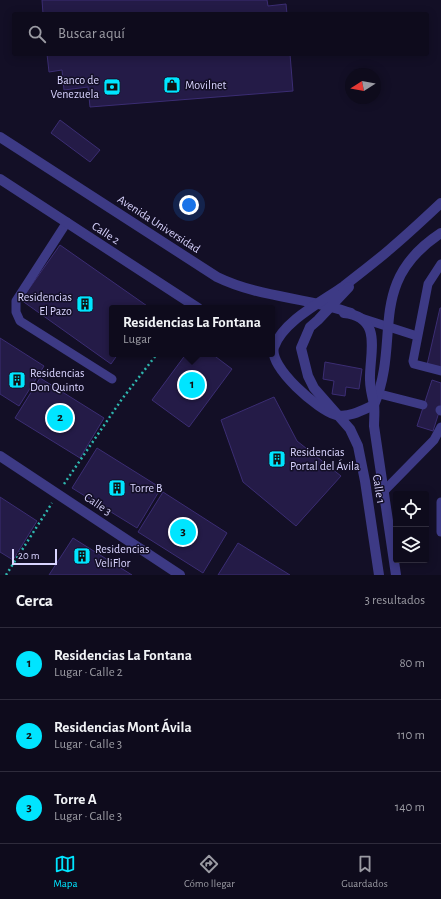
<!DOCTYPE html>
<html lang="es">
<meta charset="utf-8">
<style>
:root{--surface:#0e0b1c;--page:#171425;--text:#f1f3f6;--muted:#9b9ba3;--line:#2e2b3b;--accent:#00e5ff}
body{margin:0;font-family:"Alegreya Sans",sans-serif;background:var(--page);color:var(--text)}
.controls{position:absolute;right:12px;bottom:12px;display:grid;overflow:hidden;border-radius:4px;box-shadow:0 2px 10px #0003}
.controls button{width:36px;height:36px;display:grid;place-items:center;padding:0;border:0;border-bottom:1px solid var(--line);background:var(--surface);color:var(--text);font:20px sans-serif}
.compass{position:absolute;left:345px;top:68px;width:36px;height:36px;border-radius:50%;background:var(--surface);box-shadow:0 2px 10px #0003;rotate:259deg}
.scale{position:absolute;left:12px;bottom:10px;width:45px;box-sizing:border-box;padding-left:4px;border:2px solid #d9d4ff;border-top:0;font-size:11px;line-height:14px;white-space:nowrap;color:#d9d4ff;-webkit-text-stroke:3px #130f26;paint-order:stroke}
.you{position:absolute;left:189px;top:205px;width:14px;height:14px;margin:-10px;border:3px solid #fff;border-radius:50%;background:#1a73e8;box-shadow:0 0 0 6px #1a73e833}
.badge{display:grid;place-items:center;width:26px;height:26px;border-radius:50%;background:var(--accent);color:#111;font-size:13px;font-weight:700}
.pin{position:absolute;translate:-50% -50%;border:2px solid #fff;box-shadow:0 1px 4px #0006}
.popup{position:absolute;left:109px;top:305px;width:166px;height:52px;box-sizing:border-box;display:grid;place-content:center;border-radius:4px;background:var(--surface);filter:drop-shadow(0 1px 3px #0005);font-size:13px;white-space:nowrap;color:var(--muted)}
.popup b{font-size:15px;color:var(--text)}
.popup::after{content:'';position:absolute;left:50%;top:100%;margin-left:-8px;border:8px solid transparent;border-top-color:var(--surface)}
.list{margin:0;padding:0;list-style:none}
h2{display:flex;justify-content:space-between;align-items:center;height:52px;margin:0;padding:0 16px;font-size:17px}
h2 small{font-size:13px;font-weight:400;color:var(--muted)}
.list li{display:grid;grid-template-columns:26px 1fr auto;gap:12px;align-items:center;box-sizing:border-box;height:72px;padding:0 16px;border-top:1px solid var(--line)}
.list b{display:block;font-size:15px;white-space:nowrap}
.list p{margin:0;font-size:13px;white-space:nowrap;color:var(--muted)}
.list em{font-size:13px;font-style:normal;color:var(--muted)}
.icon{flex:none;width:22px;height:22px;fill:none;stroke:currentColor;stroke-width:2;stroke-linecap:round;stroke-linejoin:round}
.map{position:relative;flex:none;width:441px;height:575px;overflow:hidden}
.search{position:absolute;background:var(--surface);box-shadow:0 2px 10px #0003;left:12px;right:12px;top:12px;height:44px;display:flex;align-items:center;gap:10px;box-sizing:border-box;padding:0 14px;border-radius:4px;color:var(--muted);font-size:15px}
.sheet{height:268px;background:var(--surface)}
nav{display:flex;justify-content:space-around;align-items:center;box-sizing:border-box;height:56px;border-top:1px solid var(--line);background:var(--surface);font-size:11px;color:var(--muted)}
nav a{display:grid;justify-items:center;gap:2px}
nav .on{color:var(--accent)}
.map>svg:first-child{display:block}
.building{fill:#241b47;stroke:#3b2d73}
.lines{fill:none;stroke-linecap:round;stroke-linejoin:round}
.path{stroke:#2fb8b0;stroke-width:2.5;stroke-dasharray:2 3;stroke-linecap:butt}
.service{stroke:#3d3a85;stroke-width:9}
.minor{stroke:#3d3a85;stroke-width:10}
.labels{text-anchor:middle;stroke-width:3;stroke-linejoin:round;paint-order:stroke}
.poi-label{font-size:12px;fill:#d9d4ff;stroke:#130f26;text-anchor:start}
.street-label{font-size:12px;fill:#d9d4ff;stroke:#130f26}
</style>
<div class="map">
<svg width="441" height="575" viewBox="0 0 441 575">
<rect width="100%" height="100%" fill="#130f26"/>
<!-- building -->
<g class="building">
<path d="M42 0H267L268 6 286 4 287 14H43Z"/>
<path d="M47 54H290L293 91 90 107 88 87 64 90 62 70 49 72Z"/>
<path d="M60 120 100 150 90 162 51 133Z"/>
<path d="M60 245 150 308H112V354H118L111 364 21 300Z"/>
<path d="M440 308H441V368L427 365Z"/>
<path d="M0 338 44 366 19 406 0 394Z"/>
<path d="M186 354H212L232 369 189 427 152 400Z"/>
<path d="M325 362 362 369 359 389 346 387 345 396 332 394 334 381 323 379Z"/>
<path d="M40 378 104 418 80 458 15 418Z"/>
<path d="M432 380 441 383V406L433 431 417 426Z"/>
<path d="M274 397 297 441 341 476 296 526 243 482 221 420Z"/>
<path d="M97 448 161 488 137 528 72 488Z"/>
<path d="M163 492 227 533 203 573 138 532Z"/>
<path d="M0 497 37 521 13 560 0 552Z"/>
<path d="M73 538 132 575H49Z"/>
<path d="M238 543 290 575H218Z"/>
</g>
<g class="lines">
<!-- path -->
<g class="path">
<path d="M64 484 122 399 157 354"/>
<path d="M6 575 52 503"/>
</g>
<!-- service -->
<g class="service">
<path d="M67 222 16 301V312L20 321 112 379"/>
<path d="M441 264 428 284 413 361 414 364 441 371"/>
<path d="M361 318 417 336"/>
<path d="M372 392 423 405"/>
<path d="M440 410 441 411"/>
<path d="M383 492 434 440 441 427"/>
<path d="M441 502V532"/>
</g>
<!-- minor -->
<g class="minor">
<path d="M0 137 217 277C260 298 307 297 351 313"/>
<path d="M0 179 198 308"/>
<path d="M441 203C424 219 407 235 389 250 375 262 359 274 344 286 323 301 283 321 274 347 268 367 318 410 336 415 349 418 363 410 374 405 402 339 365 283 441 233"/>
<path d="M349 287 318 320 310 327 301 348 308 376 314 388 350 429 358 446 365 481 379 575"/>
<path d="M344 313C384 317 369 354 370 380 370 388 372 396 374 404 375 411 374 419 374 426L396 575"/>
<path d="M0 456 180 575"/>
</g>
</g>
<!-- icons -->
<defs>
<g id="shop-square" transform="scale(0.9)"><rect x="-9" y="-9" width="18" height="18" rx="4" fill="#00e5ff" stroke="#130f26"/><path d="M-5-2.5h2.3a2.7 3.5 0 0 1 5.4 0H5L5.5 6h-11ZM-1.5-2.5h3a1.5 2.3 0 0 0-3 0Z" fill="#111"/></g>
<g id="bank-square" transform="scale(0.9)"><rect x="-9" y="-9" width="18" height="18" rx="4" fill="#00e5ff" stroke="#130f26"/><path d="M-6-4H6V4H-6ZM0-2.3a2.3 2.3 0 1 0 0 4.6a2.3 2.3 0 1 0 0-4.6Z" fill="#111"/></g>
<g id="building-square" transform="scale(0.9)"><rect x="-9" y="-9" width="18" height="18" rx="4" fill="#00e5ff" stroke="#130f26"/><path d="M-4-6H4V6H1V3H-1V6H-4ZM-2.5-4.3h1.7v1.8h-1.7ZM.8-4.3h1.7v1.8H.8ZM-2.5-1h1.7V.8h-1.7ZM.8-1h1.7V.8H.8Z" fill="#111"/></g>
</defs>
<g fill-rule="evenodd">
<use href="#shop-square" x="172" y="85"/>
<use href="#bank-square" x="112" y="87"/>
<use href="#building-square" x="85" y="304"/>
<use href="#building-square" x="17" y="380"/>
<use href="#building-square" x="277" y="459"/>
<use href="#building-square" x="117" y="488"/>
<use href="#building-square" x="82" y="556"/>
</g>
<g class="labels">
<!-- poi labels -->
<g class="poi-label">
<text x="99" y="84" text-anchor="end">Banco de<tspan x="99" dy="14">Venezuela</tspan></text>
<text x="185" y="89">Movilnet</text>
<text x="72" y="301" text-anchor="end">Residencias<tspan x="72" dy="14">El Pazo</tspan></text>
<text x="30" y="377">Residencias<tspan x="30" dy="14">Don Quinto</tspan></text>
<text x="290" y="456">Residencias<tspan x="290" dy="14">Portal del Ávila</tspan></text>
<text x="130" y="492">Torre B</text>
<text x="95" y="553">Residencias<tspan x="95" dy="14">VeliFlor</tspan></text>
</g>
<!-- street labels -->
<g class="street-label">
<text transform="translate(159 224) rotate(33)" y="4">Avenida Universidad</text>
<text transform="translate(106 233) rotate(33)" y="4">Calle 2</text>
<text transform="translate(379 489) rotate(81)" y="4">Calle 1</text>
<text transform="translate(98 504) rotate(34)" y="4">Calle 3</text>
</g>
</g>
</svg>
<div class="controls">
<button><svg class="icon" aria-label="locate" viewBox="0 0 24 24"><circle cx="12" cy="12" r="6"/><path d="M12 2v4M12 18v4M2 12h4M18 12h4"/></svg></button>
<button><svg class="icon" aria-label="layers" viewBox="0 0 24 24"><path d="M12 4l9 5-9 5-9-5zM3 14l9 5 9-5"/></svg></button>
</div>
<svg class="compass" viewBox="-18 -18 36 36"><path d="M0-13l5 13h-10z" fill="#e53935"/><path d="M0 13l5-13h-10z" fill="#9b9ba3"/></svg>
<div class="scale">20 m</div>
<div class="you"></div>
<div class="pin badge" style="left:192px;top:385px">1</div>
<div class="popup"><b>Residencias La Fontana</b>Lugar</div>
<div class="pin badge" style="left:60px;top:418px">2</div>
<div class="pin badge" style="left:183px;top:532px">3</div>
<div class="search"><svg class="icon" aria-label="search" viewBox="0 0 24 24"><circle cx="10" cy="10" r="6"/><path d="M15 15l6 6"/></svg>Buscar aquí</div>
</div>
<section class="sheet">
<h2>Cerca<small>3 resultados</small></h2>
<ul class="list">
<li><span class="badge">1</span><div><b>Residencias La Fontana</b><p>Lugar · Calle 2</p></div><em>80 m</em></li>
<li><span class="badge">2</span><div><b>Residencias Mont Ávila</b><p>Lugar · Calle 3</p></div><em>110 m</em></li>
<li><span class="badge">3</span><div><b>Torre A</b><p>Lugar · Calle 3</p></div><em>140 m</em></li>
</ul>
</section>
<nav>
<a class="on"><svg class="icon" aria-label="map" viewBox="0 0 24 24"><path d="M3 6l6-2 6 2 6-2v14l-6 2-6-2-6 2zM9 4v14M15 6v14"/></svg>Mapa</a>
<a><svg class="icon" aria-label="directions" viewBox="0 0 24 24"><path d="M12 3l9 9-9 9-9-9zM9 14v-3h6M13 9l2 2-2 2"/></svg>Cómo llegar</a>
<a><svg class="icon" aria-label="saved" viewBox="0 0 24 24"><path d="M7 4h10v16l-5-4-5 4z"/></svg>Guardados</a>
</nav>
